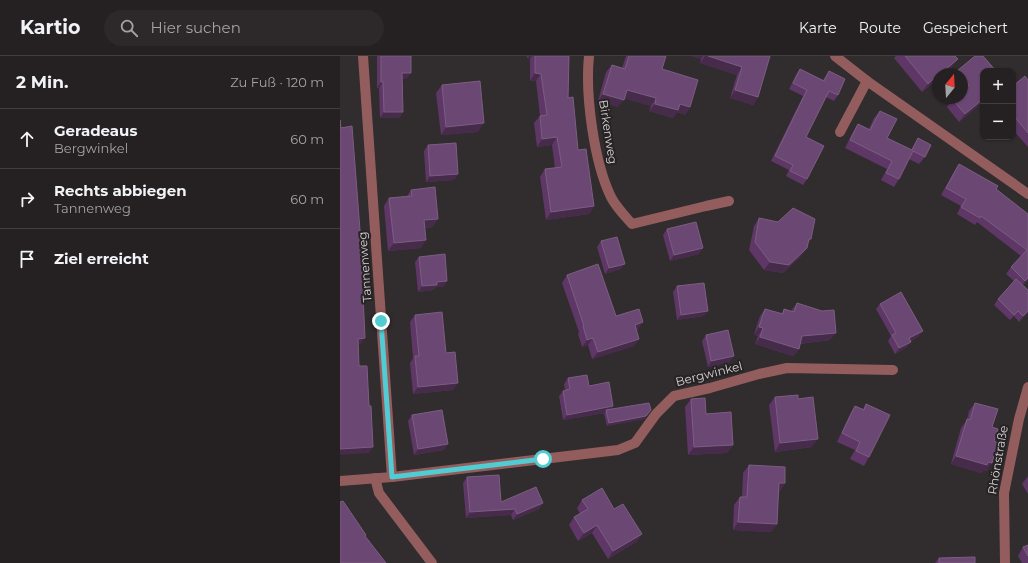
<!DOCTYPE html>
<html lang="de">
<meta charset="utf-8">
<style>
:root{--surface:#252122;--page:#2d292a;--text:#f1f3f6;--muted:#a3a3a5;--line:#423e40}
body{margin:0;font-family:Montserrat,sans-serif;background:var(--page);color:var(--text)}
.controls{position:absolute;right:12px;top:12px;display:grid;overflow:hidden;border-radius:8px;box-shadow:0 1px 3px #0004}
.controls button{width:36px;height:36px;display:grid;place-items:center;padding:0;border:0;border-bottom:1px solid var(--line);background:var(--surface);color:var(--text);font:20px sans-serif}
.compass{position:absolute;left:592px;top:12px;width:36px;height:36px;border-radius:50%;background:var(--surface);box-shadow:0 1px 3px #0004;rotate:18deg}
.stop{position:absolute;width:12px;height:12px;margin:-9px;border:3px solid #51ccd2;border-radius:50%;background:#fff}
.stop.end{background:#51ccd2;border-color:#fff;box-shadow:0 1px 4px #0008}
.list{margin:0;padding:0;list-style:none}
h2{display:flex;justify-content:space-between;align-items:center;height:52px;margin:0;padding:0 16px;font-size:17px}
h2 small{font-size:13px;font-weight:400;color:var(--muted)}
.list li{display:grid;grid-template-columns:26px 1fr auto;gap:12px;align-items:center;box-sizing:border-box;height:60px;padding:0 16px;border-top:1px solid var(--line)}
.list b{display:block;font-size:15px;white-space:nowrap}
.list p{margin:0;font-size:13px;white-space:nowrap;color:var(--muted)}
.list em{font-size:13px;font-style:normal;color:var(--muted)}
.icon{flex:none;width:22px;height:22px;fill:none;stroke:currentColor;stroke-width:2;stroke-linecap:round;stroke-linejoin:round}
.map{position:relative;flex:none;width:688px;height:507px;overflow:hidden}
header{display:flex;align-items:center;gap:24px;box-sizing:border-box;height:56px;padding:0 20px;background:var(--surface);border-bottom:1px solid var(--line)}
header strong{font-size:19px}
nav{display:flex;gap:22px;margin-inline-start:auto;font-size:14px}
.search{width:280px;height:36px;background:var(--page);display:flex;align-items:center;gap:10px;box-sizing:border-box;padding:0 14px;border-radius:22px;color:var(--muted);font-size:15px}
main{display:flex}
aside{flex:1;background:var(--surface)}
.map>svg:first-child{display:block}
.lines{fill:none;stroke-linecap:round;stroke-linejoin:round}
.minor{stroke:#935d5d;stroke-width:10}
.wall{fill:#5e3767}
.shaded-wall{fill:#472b4b}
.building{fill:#6b4873;stroke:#7c5d82}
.route{stroke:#51ccd2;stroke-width:5}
.labels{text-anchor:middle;stroke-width:4;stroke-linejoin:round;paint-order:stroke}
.street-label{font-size:12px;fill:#d7d3d5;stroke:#272224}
</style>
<header>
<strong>Kartio</strong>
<div class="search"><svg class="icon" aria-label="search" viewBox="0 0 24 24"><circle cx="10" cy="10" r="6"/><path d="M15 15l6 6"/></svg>Hier suchen</div>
<nav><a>Karte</a><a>Route</a><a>Gespeichert</a></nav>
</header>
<main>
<aside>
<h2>2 Min.<small>Zu Fuß · 120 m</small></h2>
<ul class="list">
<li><svg class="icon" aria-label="ahead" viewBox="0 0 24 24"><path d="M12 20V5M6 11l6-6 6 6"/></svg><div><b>Geradeaus</b><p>Bergwinkel</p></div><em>60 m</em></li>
<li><svg class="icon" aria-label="right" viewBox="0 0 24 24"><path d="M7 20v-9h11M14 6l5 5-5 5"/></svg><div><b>Rechts abbiegen</b><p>Tannenweg</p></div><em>60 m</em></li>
<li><svg class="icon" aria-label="arrive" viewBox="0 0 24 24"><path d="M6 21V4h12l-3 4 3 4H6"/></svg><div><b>Ziel erreicht</b></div></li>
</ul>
</aside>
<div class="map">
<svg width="688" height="507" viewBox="0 0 688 507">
<rect width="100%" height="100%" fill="#312c2e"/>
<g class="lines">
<!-- minor -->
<g class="minor">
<path d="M23 0 52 421"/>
<path d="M249 0C245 39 254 106 271 141 276 151 285 160 292 168L366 150 389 145"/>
<path d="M495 0 527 25 688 138"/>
<path d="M500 76 527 25"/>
<path d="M35 422 39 437 92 507"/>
<path d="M0 425 52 421 278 394 295 387 316 358 334 340 370 332 419 318 447 312 553 314"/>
<path d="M665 507 664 437 679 363 688 331"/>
</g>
</g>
<!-- wall -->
<g class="wall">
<path d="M37 0H71L67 22 62 23 63 56 59 62H40L39 32H37Z"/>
<path d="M187 0H229L228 42 238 94 254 150 249 158 206 164 200 121 205 113 215 112 212 89 197 91 194 67 200 60 196 25H190V3L187 2Z"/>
<path d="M286 0H326L322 13 350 51 345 59 337 56 333 62 309 55 311 50 284 42 278 51 258 45 266 16 272 9 282 12Z"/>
<path d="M352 0H430L418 41 413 49 390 42 397 19 360 7 361 3Z"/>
<path d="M556 0H615L612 11 604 18H598V23L582 36 554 2Z"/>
<path d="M635 0H643L656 15H643V46L619 66 607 51 613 42H622V18H615L617 15Z"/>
<path d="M460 13 483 24 489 15 498 39 494 45 486 41 466 81 467 123 463 129 446 120 449 114 431 105 463 40 449 33 456 19Z"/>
<path d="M688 24V91L673 74V30Z"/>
<path d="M102 29 138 76 101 79 96 37Z"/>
<path d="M540 55 547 82 571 94 578 82 585 101 579 108 569 103 559 123 554 131 541 124 547 113 505 92 513 76 518 68 529 73 534 62Z"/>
<path d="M88 89 118 118 114 124 86 126 84 95Z"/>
<path d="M619 108 656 133 688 158V224L683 229 688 234V257L679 266 674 260 670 264 654 249 658 243 674 225 666 218 671 211 681 200 637 166 635 169 617 158 621 150 601 139 615 114Z"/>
<path d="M71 134 93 171 85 172 81 192 48 195 44 150 49 142 67 140Z"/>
<path d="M419 162 438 166 471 183 467 188 461 200 443 217 424 214 409 194 414 170Z"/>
<path d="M327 173 359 198 330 205 323 179Z"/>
<path d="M261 185 281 213 265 218 257 191Z"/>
<path d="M79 201 107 225 103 231H96L93 234 78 236 75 206Z"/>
<path d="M227 219 276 260 298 274H296L294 290 252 303 248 289 242 291 238 278 239 276 222 227Z"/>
<path d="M337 230 364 260 337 264 333 236Z"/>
<path d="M457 247 490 284 460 288 459 293 453 300 415 288 418 280 414 278 420 260 425 253 441 258 444 253 451 255Z"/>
<path d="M540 248 579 280 571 285 567 291 555 298 548 285 551 280 536 253Z"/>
<path d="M75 259 106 297 113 334 73 338 70 307 73 302 70 266Z"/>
<path d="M366 279 390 306 368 311 362 285Z"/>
<path d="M228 322 249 330 273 350 271 353 311 354 304 363 267 370 264 357H265L223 364 219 340 223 335 225 334 224 328Z"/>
<path d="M435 341 458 343 472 391 435 396 429 349Z"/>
<path d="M351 343 393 389 387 397 348 399 345 351Z"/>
<path d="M635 347 652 371 654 385 647 415H643L641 417 611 408 621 372 627 364 629 355Z"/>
<path d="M526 348 529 401 524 410 510 403 515 394 497 386 510 358 515 350 523 353Z"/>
<path d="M72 359 104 394 74 399 68 365Z"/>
<path d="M409 409 445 427 439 436H438L437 468 431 476 393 474 394 449 400 441H402L403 417Z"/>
<path d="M688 420V438L682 428Z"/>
<path d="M127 421 161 446 203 447 199 453 173 464 171 459 126 462 123 427Z"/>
<path d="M242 444 274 453 302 478 296 486 268 503 252 477 238 485 229 469 234 461 240 458 237 452Z"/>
<path d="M688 489V507H682L678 500 683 491Z"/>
<path d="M599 502 635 507H595Z"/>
</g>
<!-- shaded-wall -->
<g class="shaded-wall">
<path d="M189 0H192L190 3 187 2Z"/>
<path d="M352 0H363L361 3Z"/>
<path d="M365 0H368L402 11 397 19 360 7Z"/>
<path d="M618 3 612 11 604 18H600Z"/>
<path d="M62 17H71L67 22 58 23Z"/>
<path d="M195 17 201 18 196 25H190Z"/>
<path d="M598 19V23L582 36 588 28Z"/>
<path d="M41 26H43L39 32H37Z"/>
<path d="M287 34 316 42 311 50 281 42Z"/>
<path d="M395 34 418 41 413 49 390 42Z"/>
<path d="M263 38 284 44 278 51 258 45Z"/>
<path d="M643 43V46L619 66 625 58Z"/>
<path d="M315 48H340L350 51 345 59 337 56 333 62 309 55Z"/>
<path d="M44 56H63L59 62H40Z"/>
<path d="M144 67 138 76 101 79 106 71Z"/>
<path d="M217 81 212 89 197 91 202 83Z"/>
<path d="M118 118 114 124 86 126 90 120Z"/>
<path d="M254 150 249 158 206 164 211 156Z"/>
<path d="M98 163 93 171 79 172 84 164Z"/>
<path d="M86 184 81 192 48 195 54 187Z"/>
<path d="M363 192 359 198 330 205 334 199Z"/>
<path d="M467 192 461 200 443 217 424 214 430 206Z"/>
<path d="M285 208 281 213 265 218 269 212Z"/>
<path d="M688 222V224L681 231 685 225Z"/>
<path d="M107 225 103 231H96L93 234 78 236 82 230 97 226Z"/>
<path d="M368 255 364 260 337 264 341 259Z"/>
<path d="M688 255V257L679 266 683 260Z"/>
<path d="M303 266 298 274 290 276 295 269Z"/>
<path d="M419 271 423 272 418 280 414 278Z"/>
<path d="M583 275 579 280 565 288 569 282Z"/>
<path d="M496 277 490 284 457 288 462 280Z"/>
<path d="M420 281 459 293 453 300 415 288Z"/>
<path d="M25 282 21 288 14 289 18 283Z"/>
<path d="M253 282 248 289 242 291 247 284Z"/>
<path d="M299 283 294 290 252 303 258 296Z"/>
<path d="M571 286 567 291 555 298 559 292Z"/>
<path d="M394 300 390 306 368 311 371 305Z"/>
<path d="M118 327 113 334 73 338 78 331Z"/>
<path d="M273 350 269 356 266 354 265 357 223 364 227 359Z"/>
<path d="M306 360 304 363 267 370 269 367Z"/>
<path d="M478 383 472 391 435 396 440 387Z"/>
<path d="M108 388 104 394 74 399 78 393Z"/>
<path d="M393 389 387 397 348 399 354 391Z"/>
<path d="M33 391 29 397 0 399V393Z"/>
<path d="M616 400 652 407 647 415H643L641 417 611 408Z"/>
<path d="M439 427H445L439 436 433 435Z"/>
<path d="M203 447 199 453 173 464 177 458Z"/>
<path d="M175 453 171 459 126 462 130 456Z"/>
<path d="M398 466 437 468 431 476 393 474Z"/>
<path d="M257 469 252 477 238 485 244 477Z"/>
<path d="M302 478 296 486 268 503 273 495Z"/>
</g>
<!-- building -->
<g class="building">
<path d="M41 0H71V17H62L63 56H44L43 26H41Z"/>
<path d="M195 0H229L228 42 233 41 238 94 246 93 254 150 211 156 205 113 222 111 217 81 202 83 200 60 207 59 201 18 195 17Z"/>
<path d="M289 0H326L322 13 358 24 350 51 340 48 338 54 315 48 316 42 287 34 284 44 263 38 272 9 285 13Z"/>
<path d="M368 0H430L418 41 395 34 402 11Z"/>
<path d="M565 0H615L618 3 600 18H598V19L588 28Z"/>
<path d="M635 0H643L656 15H643V43L625 58 612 43 613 42H622V35L629 29 622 21V18H620L617 15Z"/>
<path d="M460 13 484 25 489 15 505 23 498 39 489 35 466 81 484 90 467 123 450 115 453 109 435 100 467 34 453 27Z"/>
<path d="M685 20 688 24V77L673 59V30Z"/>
<path d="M140 25 144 67 106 71 102 29Z"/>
<path d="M540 55 557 63 547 82 572 94 578 82 591 89 585 101 573 95 559 123 546 117 552 105 510 84 518 68 530 74Z"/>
<path d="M0 64 1 72 12 70 25 239H23L25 282 18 283 19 310H27L29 350H31L33 391 0 393Z"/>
<path d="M116 87 118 118 90 120 88 89Z"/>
<path d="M619 108 658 130 656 133 688 158V222L685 225 671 211 687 194 641 160 640 162 621 151 626 143 606 132Z"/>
<path d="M95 131 98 163 84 164 86 184 54 187 49 142 72 140 71 134Z"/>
<path d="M453 152 475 163 471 183H469L467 192 449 209 430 206 415 186 419 162 438 166Z"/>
<path d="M356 166 363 192 334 199 327 173Z"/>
<path d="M277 181 285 208 269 212 261 185Z"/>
<path d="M105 198 107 225 97 226V229L82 230 79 201Z"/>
<path d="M258 208 276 260 299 253 303 266 295 269 299 283 258 296 253 282 247 284 243 270H244L227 219Z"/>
<path d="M676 223 688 234V255L683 260 678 255 674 259 658 243Z"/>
<path d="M364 227 368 255 341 259 337 230Z"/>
<path d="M561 236 583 275 569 282 571 286 559 292 552 279 556 277 540 248Z"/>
<path d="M457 247 482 255 494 254 496 277 462 280 459 293 420 281 423 272 419 271 425 253 443 258 444 253 454 256Z"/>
<path d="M102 256 106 297 115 296 118 327 78 331 75 300H79L75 259Z"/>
<path d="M388 274 394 300 371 305 366 279Z"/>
<path d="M247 319 249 330 269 326 273 350 227 359 223 335 230 333 228 322Z"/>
<path d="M458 339V343L473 341 478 383 440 387 435 341Z"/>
<path d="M365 342 366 358 391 356 393 389 354 391 351 343Z"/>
<path d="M309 347 311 354 306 360 269 367 266 354Z"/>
<path d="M635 347 658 353 652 371 658 373 654 385 658 387 652 407 648 406 647 409 616 400 627 363 630 364Z"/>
<path d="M526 348 550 359 529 401 516 395 520 386 502 377 515 350 524 354Z"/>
<path d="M102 354 108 388 78 393 72 359Z"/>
<path d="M409 409 445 411V427H439L437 468 398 466 400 441H407Z"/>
<path d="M159 419 161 446 196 431 203 447 177 458 175 453 130 456 127 421Z"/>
<path d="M262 432 274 453 283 448 302 478 273 495 257 469 244 477 234 461 248 453 242 444Z"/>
<path d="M3 445 26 479 25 480 46 507H1L0 505V446Z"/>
<path d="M688 489V500L683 491Z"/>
<path d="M635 501V507H599V502Z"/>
</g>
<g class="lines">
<!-- route -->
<path class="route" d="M41 265 52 421 203 403"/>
</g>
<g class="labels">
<!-- street labels -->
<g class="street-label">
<text transform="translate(268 76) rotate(81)" y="4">Birkenweg</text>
<text transform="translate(25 211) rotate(-94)" y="4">Tannenweg</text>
<text transform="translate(369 318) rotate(-14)" y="4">Bergwinkel</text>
<text transform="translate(658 404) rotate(-80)" y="4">Rhönstraße</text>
</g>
</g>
</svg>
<div class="controls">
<button>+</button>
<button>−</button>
</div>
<svg class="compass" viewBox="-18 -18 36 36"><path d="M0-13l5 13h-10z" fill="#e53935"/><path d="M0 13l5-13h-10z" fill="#a3a3a5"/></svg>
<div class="stop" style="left:203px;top:403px"></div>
<div class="stop end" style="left:41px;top:265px"></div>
</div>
</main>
